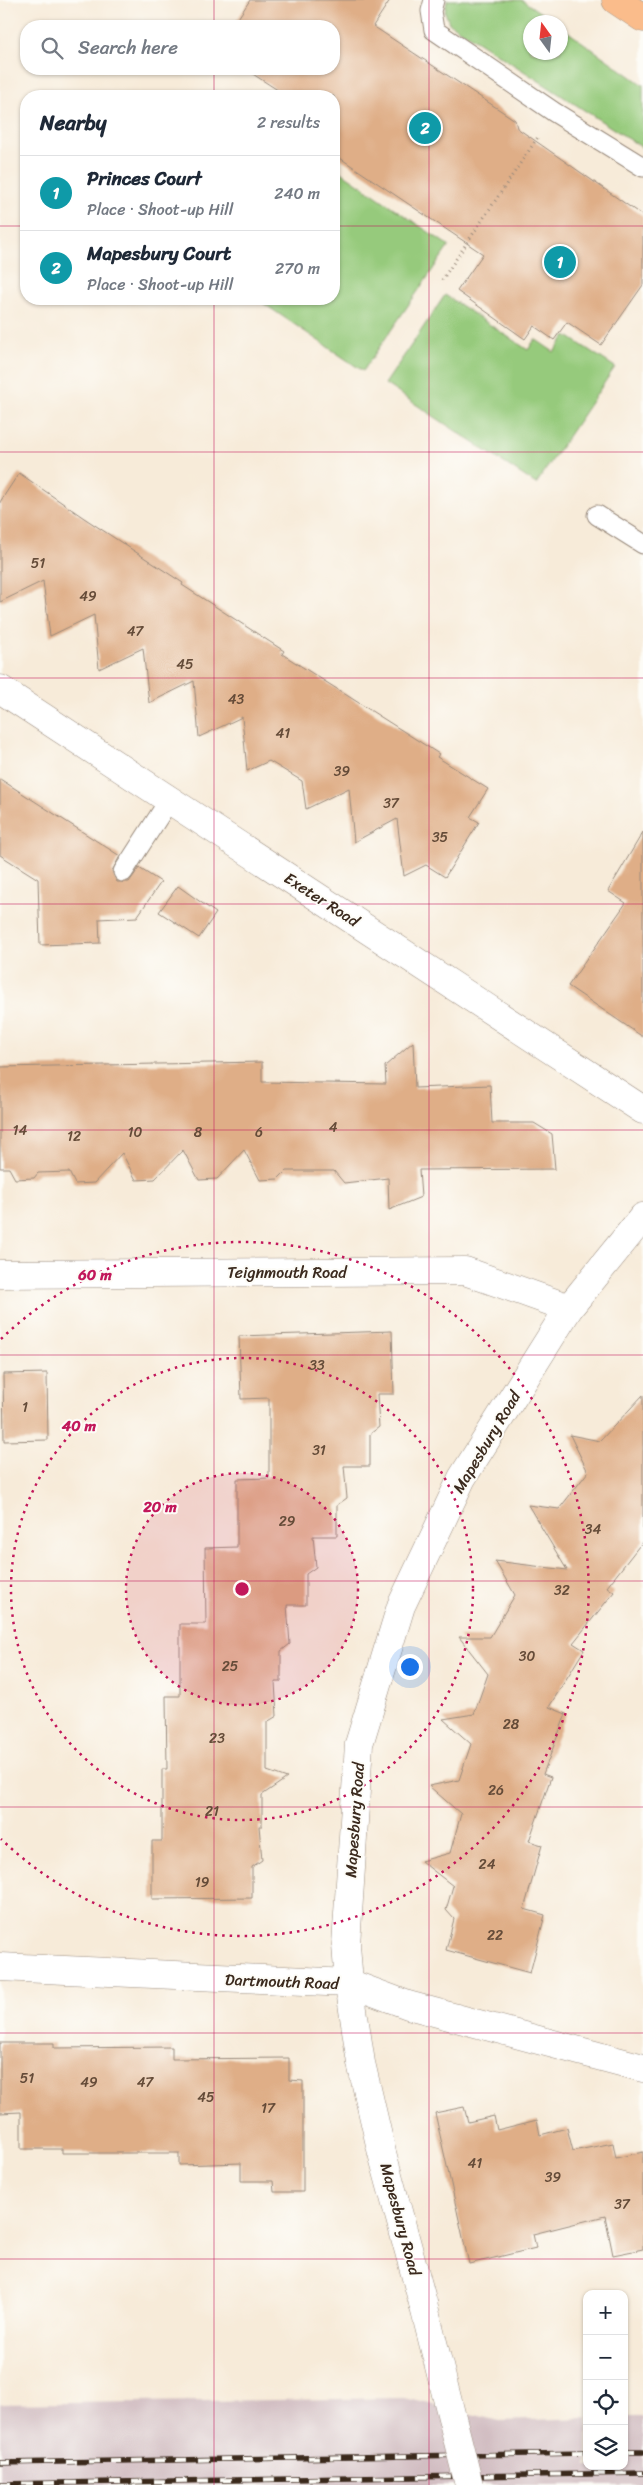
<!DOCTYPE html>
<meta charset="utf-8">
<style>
:root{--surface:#fff;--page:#f2f2f3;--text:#1f2937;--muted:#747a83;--line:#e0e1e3;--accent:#c8321e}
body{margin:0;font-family:Sriracha,sans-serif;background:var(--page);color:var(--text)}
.controls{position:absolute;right:15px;bottom:15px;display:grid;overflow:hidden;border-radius:10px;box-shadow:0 1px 4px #0004}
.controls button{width:45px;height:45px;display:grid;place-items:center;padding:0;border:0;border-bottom:1px solid var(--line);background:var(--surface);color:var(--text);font:25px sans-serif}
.compass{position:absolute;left:523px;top:15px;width:45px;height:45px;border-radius:50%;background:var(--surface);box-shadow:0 1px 4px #0004;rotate:345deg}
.you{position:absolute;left:409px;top:1666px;width:18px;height:18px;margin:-12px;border:4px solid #fff;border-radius:50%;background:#1a73e8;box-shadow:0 0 0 8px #1a73e833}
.badge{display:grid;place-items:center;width:32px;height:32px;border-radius:50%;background:var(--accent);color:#fff;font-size:16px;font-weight:700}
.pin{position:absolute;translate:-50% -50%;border:2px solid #fff;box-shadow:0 1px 5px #0006}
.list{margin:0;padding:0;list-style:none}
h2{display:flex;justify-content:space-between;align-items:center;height:65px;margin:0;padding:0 20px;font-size:21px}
h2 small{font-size:16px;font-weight:400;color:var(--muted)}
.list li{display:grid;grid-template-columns:32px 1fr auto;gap:15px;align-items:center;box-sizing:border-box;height:75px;padding:0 20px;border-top:1px solid var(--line)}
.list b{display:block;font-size:19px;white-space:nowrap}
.list p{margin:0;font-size:16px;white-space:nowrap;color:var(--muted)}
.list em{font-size:16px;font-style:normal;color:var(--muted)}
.icon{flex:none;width:28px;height:28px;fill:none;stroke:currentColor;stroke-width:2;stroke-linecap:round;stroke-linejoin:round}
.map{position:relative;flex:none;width:643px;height:2485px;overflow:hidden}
.search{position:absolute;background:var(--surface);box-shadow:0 1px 4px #0004;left:20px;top:20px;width:320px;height:55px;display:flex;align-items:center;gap:12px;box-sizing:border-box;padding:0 18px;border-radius:20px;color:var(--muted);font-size:19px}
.panel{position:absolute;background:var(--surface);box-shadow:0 1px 4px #0004;left:20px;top:90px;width:320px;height:215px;border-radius:20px}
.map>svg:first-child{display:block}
.industrial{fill:#d2bec2}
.green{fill:#96ca7b;stroke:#687a4c}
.building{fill:#dfae87}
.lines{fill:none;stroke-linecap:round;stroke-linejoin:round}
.service-casing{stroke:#998a7c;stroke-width:21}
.minor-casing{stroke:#998a7c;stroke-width:29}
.tertiary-casing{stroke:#998a7c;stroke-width:29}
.primary-casing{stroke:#998a7c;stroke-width:29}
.path{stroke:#998a7c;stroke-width:3;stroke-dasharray:1 4;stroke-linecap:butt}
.service{stroke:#fff;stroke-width:19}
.minor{stroke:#fff;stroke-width:28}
.tertiary{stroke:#fff;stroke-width:28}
.primary{stroke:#fabc8b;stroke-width:28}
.rail-casing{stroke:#3b2a1e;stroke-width:5.5}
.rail{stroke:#fdfcf7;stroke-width:4;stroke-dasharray:11;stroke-linecap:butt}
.tertiary-bridge-casing{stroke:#998a7c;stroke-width:29;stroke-linecap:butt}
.tertiary-bridge{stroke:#fff;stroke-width:28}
.grid{fill:none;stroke:#c2185b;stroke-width:1;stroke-opacity:0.55}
.ring{fill:none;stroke:#c2185b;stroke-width:2.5;stroke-dasharray:2.5 5}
.labels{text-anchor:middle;stroke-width:4;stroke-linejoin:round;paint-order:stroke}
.number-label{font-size:14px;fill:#644b38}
.street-label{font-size:16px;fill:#3b2a1e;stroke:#fdfcf7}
.centre{fill:#c2185b;stroke:#fdfcf7;stroke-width:2.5}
.ring-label{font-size:15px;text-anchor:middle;font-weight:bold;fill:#c2185b;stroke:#fdfcf7;stroke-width:4;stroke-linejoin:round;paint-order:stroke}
</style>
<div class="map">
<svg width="643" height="2485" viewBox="0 0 643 2485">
<rect width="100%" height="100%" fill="#fdfcf7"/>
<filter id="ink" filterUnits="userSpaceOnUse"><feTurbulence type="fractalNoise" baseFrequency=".02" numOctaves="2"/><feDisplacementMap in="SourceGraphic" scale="10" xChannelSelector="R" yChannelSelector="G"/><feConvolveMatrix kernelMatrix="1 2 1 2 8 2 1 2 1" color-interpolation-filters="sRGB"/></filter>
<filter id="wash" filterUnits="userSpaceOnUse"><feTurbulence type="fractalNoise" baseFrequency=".0096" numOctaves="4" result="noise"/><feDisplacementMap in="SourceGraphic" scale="20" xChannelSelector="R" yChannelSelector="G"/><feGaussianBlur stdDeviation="1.12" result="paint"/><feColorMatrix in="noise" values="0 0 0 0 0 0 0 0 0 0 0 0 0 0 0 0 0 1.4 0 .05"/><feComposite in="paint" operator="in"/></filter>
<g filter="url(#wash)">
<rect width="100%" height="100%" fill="#f7ebd9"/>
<!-- industrial -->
<path class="industrial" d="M405 2398 500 2421 587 2418V2466H624V2417H643V2485H0V2404Z"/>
<!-- green -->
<g class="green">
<path d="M447 0H522L554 22H530V52H560L561 27 643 85V148L449 23 445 12Z"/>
<path d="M334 167 449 246 363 371 257 299H334Z"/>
<path d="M445 295 528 350 535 339 554 352 566 335 615 367 536 484 385 384Z"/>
</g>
<g id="blocks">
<!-- building -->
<g class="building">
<path d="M250 0H390L373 26 515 120 517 128 643 216V285L601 345 567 322 554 340 534 326 525 339 457 291 483 254 334 154V96H287L245 69H334V26H233Z"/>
<path d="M19 473 84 518 183 583 182 585 284 651 282 654 439 754 437 757 488 789 470 817 479 822 445 877 426 865 404 876 397 819 354 842 349 788 306 809 302 781 269 761 247 771 242 717 199 737 194 681 149 703 143 648 99 669 94 615 50 636 43 581 0 602V502Z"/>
<path d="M0 779 120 856 112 871 117 882H129L139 868 161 882 137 917 99 919 100 943 40 945 38 879 0 855Z"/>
<path d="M643 832V1037L568 986 626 903 608 891Z"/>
<path d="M178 886 216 913 199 938 159 912Z"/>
<path d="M413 1042 415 1088 490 1085 492 1123H534L552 1134 555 1169 419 1170 421 1197 389 1210 388 1178 344 1183 334 1171H286L278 1179 260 1180 244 1150 217 1179 199 1180 183 1150 155 1179 136 1180 122 1153 94 1183 75 1184 69 1172 38 1173 34 1178 15 1179 9 1168H0V1067L262 1062V1082L386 1084 385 1066Z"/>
<path d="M392 1331 394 1394H377L379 1427 370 1434V1466H344L347 1498 337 1505V1536H313L316 1567 306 1574V1605H287L290 1644 281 1651V1682H275L277 1716 267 1722V1771L287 1778 262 1795V1826H259L262 1860 252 1867V1898L152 1899V1841H162V1769H167L166 1696H180V1624H206L205 1548 237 1547V1479L269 1478V1398L241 1399 239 1336Z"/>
<path d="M47 1373 48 1440 4 1441 3 1374Z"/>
<path d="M643 1395V1541L607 1587 614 1592 573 1643 584 1650 549 1707 566 1714 543 1774 551 1777 529 1841 542 1845 524 1909 545 1915 530 1973 446 1950 454 1919 446 1910 453 1886 421 1861 450 1853 461 1814 429 1786 459 1780 471 1744 443 1719 474 1714 488 1674 459 1637H490L515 1595 495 1561 567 1570 528 1505 559 1509 588 1472 570 1435 600 1441Z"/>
<path d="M0 2043H54V2048L172 2047V2059L289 2058V2080L303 2081V2192H274L273 2181H241V2163L179 2165V2153H62V2149H21V2112L0 2113Z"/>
<path d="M464 2107 468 2122 494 2116 497 2130 537 2120 540 2135 567 2128 573 2151 613 2143 616 2158 643 2152V2249L613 2255 605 2216 533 2234 536 2248 469 2264 435 2113Z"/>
</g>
</g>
</g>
<g filter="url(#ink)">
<use href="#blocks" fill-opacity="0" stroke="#998a7c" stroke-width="1"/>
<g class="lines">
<!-- service casing -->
<g class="service-casing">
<g id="service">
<path d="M434 0 431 11 434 30 554 112 643 167"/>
<path d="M597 515 643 544"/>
<path d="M123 872 170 799"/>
</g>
</g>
<!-- minor casing -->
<g class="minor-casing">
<g id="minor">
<path d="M0 689 643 1110"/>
<path d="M0 1274 465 1271 569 1308"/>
<path d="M0 1967 349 1983 408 2005 643 2068"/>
</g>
</g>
<!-- tertiary casing -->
<g class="tertiary-casing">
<path id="tertiary" d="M423 2303 382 2153 361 2063 349 1983 346 1945 359 1744 401 1606 462 1478 569 1308 643 1217"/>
</g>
<!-- primary casing -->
<g class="primary-casing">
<path id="primary" d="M616 0 643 18"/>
</g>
<!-- path -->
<path class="path" d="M442 280 538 137"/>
<!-- service -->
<use href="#service" class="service"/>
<!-- minor -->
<use href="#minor" class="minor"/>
<!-- tertiary -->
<use href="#tertiary" class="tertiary"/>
<!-- primary -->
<use href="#primary" class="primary"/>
<!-- rail casing -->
<g class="rail-casing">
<g id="rail">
<path d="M624 2452H643"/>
<path d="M0 2463 587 2453"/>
<path d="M0 2484 643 2473"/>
</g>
</g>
<!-- rail -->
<use href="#rail" class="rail"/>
<!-- tertiary-bridge casing -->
<g class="tertiary-bridge-casing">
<path id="tertiary-bridge" d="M423 2303 469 2485"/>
</g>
<!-- tertiary-bridge -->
<use href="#tertiary-bridge" class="tertiary-bridge"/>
</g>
</g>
<!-- grid -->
<path class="grid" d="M214 0V26M429 0V2485M214 69V96M0 226H26M334 226H643M214 299V2485M0 452H643M0 678H643M0 904H643M0 1130H643M0 1355H643M0 1581H643M0 1807H643M0 2033H643M0 2259H643"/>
<!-- distance rings -->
<circle cx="242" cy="1589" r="116" fill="#c2185b" fill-opacity=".12"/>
<g class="ring">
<circle cx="242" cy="1589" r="116"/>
<circle cx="242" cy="1589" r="231"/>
<path d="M1 1339A347 347 0 1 1 1 1839"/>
</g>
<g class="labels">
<!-- number labels -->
<g class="number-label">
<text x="38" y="568">51</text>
<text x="88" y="601">49</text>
<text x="135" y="636">47</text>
<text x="185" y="669">45</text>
<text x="236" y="704">43</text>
<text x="283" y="738">41</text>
<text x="342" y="776">39</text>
<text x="391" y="808">37</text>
<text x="440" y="842">35</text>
<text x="333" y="1132">4</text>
<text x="20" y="1135">14</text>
<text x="135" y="1137">10</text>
<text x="198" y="1137">8</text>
<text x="259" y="1137">6</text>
<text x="74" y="1141">12</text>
<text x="317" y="1370">33</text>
<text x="25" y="1412">1</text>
<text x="319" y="1455">31</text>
<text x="287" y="1526">29</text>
<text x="593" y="1534">34</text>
<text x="562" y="1595">32</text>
<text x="527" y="1661">30</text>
<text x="230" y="1671">25</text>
<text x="511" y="1729">28</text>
<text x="217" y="1743">23</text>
<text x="496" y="1795">26</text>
<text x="212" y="1816">21</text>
<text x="487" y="1869">24</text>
<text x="202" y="1887">19</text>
<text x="495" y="1940">22</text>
<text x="27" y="2083">51</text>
<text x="89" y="2087">49</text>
<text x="145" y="2087">47</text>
<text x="206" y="2102">45</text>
<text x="268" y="2113">17</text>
<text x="475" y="2168">41</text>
<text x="553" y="2182">39</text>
<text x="622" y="2209">37</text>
</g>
<!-- street labels -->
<g class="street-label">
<text transform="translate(322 899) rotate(33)" y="6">Exeter Road</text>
<text x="287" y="1278">Teignmouth Road</text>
<text transform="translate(486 1442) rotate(-59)" y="6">Mapesbury Road</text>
<text transform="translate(354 1820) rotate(-86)" y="6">Mapesbury Road</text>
<text transform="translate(282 1981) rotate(2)" y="6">Dartmouth Road</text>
<text transform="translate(401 2219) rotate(75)" y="6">Mapesbury Road</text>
</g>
</g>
<circle cx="242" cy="1589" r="8" class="centre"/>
<g class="ring-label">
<text x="95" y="1280">60 m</text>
<text x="79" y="1431">40 m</text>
<text x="160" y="1512">20 m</text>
</g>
</svg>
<div class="controls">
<button>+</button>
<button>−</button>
<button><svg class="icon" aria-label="locate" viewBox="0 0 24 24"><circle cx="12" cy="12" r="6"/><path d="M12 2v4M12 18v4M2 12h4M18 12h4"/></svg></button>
<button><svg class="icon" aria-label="layers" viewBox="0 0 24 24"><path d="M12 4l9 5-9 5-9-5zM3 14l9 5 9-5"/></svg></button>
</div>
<svg class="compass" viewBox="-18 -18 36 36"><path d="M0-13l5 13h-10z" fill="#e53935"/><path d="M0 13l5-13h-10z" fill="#747a83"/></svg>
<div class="you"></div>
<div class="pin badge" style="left:560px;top:262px;background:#0f9aa8">1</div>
<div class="pin badge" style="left:425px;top:128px;background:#0f9aa8">2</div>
<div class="search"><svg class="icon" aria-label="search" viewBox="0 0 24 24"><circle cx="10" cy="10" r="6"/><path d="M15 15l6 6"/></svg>Search here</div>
<section class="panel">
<h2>Nearby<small>2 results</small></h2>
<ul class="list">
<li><span class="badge" style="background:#0f9aa8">1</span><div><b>Princes Court</b><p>Place · Shoot-up Hill</p></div><em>240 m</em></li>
<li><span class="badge" style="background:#0f9aa8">2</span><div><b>Mapesbury Court</b><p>Place · Shoot-up Hill</p></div><em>270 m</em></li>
</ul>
</section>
</div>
